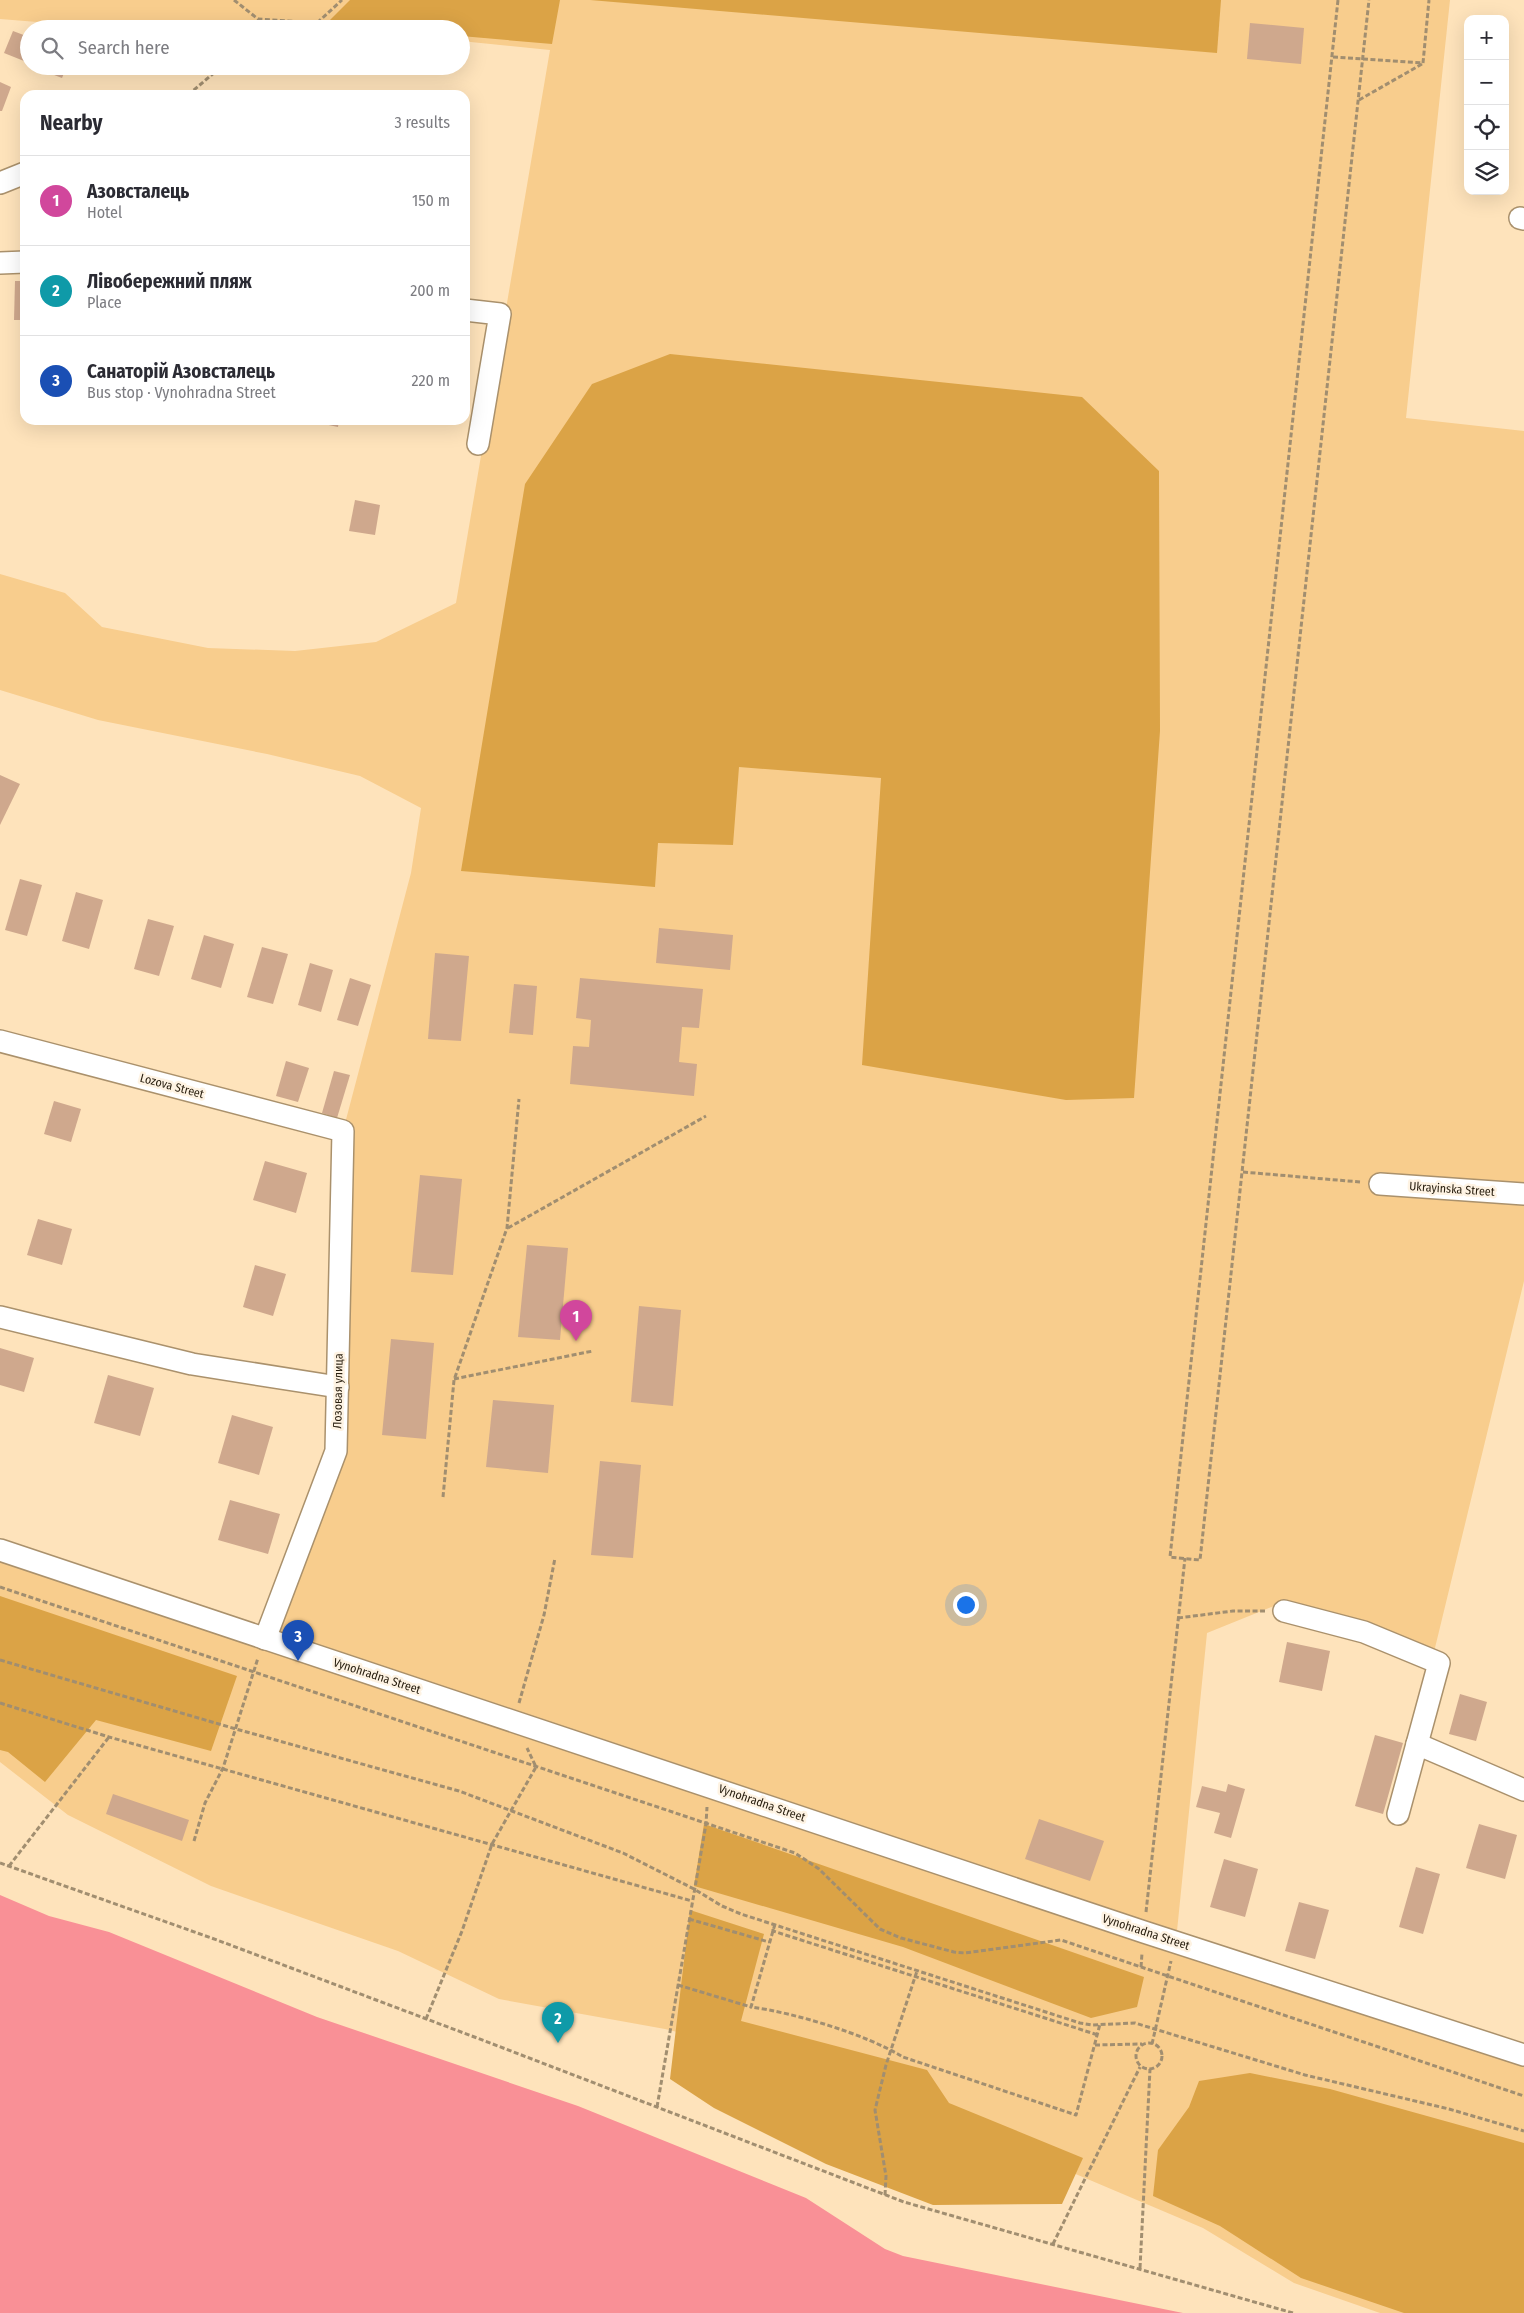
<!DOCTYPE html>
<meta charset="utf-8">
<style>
:root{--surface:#fff;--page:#f7f7f7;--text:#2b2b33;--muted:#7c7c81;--line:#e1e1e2;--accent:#d93025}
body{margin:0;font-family:"Fira Sans Condensed",sans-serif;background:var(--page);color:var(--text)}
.controls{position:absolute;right:15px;top:15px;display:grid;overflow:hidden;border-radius:10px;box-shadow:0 5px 20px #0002}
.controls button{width:45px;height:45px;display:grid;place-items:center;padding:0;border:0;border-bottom:1px solid var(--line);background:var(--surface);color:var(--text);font:25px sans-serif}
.you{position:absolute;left:965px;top:1604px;width:18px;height:18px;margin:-12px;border:4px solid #fff;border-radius:50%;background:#1a73e8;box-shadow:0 0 0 8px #1a73e833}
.badge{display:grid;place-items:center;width:32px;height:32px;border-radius:50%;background:var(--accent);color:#fff;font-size:16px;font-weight:700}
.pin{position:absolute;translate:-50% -41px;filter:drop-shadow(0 1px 2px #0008)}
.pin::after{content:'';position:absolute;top:26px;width:18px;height:15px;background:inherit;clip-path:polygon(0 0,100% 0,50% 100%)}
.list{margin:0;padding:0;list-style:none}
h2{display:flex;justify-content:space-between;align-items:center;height:65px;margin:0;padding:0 20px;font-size:21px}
h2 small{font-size:16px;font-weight:400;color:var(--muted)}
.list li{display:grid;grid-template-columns:32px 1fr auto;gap:15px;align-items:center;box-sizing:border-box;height:90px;padding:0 20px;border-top:1px solid var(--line)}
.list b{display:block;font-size:19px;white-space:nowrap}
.list p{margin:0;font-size:16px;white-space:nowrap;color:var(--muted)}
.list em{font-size:16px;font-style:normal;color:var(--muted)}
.icon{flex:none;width:28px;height:28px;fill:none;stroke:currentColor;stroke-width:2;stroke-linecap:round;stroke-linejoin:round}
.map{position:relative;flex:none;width:1524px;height:2313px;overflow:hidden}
.search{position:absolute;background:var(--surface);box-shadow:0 5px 20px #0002;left:20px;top:20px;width:450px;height:55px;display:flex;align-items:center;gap:12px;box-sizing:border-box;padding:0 18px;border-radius:28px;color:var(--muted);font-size:19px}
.panel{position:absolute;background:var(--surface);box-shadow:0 5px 20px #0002;left:20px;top:90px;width:450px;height:335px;border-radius:15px}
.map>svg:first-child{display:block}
.green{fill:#f8cd8d}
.forest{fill:#dba346}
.water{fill:#f99096}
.building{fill:#cfa88d}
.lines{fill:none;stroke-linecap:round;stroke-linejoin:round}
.minor-casing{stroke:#aa916c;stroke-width:24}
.path{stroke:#a18e70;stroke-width:3;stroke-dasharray:5 2.5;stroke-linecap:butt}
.minor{stroke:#fff;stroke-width:21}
.labels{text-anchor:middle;stroke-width:5;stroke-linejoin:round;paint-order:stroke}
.street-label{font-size:12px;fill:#271d0e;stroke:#fef3e3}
</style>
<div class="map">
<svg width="1524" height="2313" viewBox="0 0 1524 2313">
<rect width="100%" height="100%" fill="#fee3bb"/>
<!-- green -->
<path class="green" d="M0 0H1450L1406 418 1524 431V1281L1434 1652 1284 1602 1207 1633 1176 1941 1524 2055V2313H1380L1294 2283 1203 2228 998 2141 903 2088 665 2029 499 1999 398 1951 211 1886 68 1815 0 1762V1550L264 1639 336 1451 343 1131 411 873 421 808 360 776 267 754 98 720 0 690V574L65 593 102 627 208 648 295 651 376 642 456 603 550 50 461 41V29L87 26 0 19Z"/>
<!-- forest -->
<g class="forest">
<path d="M350 0H560L552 44 461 36V29C429 29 356 35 330 20Z"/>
<path d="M590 0H1221L1217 53Z"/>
<path d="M670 354 1082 397 1159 471 1160 731 1134 1098 1066 1100 862 1065 881 778 739 767 733 845 658 843 655 887 461 871 525 484 592 384Z"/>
<path d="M0 1596 237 1676 211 1751 96 1720 45 1782 8 1752 0 1750Z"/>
<path d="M704 1824 1144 1977 1137 2007 1091 2018 903 1947 694 1886Z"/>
<path d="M690 1910 764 1934 741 2021 927 2070 949 2103 1083 2158 1062 2204 933 2205 826 2164 714 2108 670 2079Z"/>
<path d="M1250 2073 1330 2089 1524 2143V2313H1404L1301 2278 1220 2226 1153 2196 1158 2150 1189 2107 1199 2081Z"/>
</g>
<!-- water -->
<path class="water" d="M0 1895 49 1916 109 1932 317 2017 578 2106 806 2198 885 2249 903 2256 1183 2313H0Z"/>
<!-- building -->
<g class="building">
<path d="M1250 23 1304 28 1301 64 1247 59Z"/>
<path d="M13 31 29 37V63L4 53Z"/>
<path d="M37 66H67L62 78 36 68Z"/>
<path d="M0 82 11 87 2 111H0Z"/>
<path d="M15 281H25V320H14Z"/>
<path d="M305 420H339L338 427Z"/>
<path d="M355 500 380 505 375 535 349 531Z"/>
<path d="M0 775 20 784 0 825Z"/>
<path d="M20 879 42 885 27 936 5 930Z"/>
<path d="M76 892 103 900 89 949 62 941Z"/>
<path d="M148 919 174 926 159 976 134 969Z"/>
<path d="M659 928 733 935 730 970 656 963Z"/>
<path d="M204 935 234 944 221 988 191 979Z"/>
<path d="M262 947 288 954 273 1004 247 997Z"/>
<path d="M435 953 469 956 461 1041 428 1039Z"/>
<path d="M310 963 333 970 321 1012 298 1005Z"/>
<path d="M350 978 371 985 358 1026 337 1020Z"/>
<path d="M580 978 703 989 699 1028 682 1027 679 1062 697 1064 694 1096 570 1084 573 1046 589 1047 591 1020 576 1018Z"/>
<path d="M514 984 537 986 533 1035 509 1033Z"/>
<path d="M286 1061 309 1068 298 1102 276 1096Z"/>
<path d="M334 1071 350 1075 337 1118 322 1113Z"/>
<path d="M54 1101 81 1109 71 1142 44 1134Z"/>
<path d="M265 1161 307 1173 296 1213 253 1200Z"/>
<path d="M420 1175 462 1179 453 1275 411 1272Z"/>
<path d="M38 1219 72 1229 62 1265 27 1255Z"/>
<path d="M527 1245 568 1248 560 1340 518 1337Z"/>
<path d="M255 1265 286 1274 273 1316 243 1307Z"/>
<path d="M639 1306 681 1310 673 1406 631 1402Z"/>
<path d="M391 1339 434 1343 426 1439 382 1435Z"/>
<path d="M0 1348 34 1358 24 1392 0 1385Z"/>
<path d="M108 1375 154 1388 140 1436 94 1423Z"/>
<path d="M493 1400 554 1405 548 1473 486 1467Z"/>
<path d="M232 1415 273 1427 259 1475 218 1463Z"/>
<path d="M600 1461 641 1465 633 1558 591 1555Z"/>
<path d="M230 1500 280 1514 268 1554 218 1540Z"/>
<path d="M1287 1642 1330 1651 1322 1691 1279 1682Z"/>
<path d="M1460 1694 1487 1702 1476 1741 1449 1734Z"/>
<path d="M1375 1735 1403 1743 1383 1814 1355 1806Z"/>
<path d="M1228 1784 1245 1789 1231 1838 1214 1833 1220 1813 1196 1807 1202 1786 1226 1792Z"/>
<path d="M113 1794 189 1820 182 1841 106 1814Z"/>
<path d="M1039 1819 1104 1841 1090 1881 1025 1859Z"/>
<path d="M1479 1824 1517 1835 1505 1879 1466 1868Z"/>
<path d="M1224 1859 1258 1869 1245 1917 1210 1907Z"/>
<path d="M1416 1867 1440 1874 1423 1934 1399 1927Z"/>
<path d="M1299 1902 1329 1910 1315 1959 1285 1951Z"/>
</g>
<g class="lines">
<!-- minor casing -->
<g class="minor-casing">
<g id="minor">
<path d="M0 183 25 173"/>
<path d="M1520 218 1524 219"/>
<path d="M0 263 25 262"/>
<path d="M465 310 500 314 478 444"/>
<path d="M0 1041 343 1131 336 1451 265 1639"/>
<path d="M1380 1184 1524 1194"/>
<path d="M0 1317 192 1364 338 1387"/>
<path d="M0 1550 1144 1932 1524 2055"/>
<path d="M1284 1611 1364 1632 1439 1663 1398 1814"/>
<path d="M1417 1744 1524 1790"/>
</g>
</g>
<!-- path -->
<g class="path">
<path d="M234 0 258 19 317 23 342 0"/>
<path d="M1338 0 1170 1557 1200 1560 1369 0"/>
<path d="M267 29 277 20"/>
<path d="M1333 57 1423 63"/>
<path d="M1423 63 1429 0"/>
<path d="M188 95 222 66"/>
<path d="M1359 100 1422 64"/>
<path d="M1243 1172 1360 1182"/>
<path d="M508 1228 706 1116"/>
<path d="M454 1379 593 1351"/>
<path d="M443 1497 454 1380 507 1228 519 1099"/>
<path d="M0 1587 795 1853 819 1869 880 1929 901 1938 954 1952 965 1953 1061 1940 1524 2096"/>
<path d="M1178 1618 1233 1611H1265"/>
<path d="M0 1660 236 1729 459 1791 623 1853 694 1889 722 1906 741 1914 1080 2023 1092 2025 1135 2023 1305 2075 1449 2109 1524 2131"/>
<path d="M0 1703 109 1737 692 1901"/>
<path d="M519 1703 544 1615 555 1558"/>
<path d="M194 1841 205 1803 223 1768 258 1658"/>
<path d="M0 1863 217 1940 485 2041 904 2202 1293 2313"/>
<path d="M9 1866 109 1737"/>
<path d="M1146 1912 1185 1558"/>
<path d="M689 1919 769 1942"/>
<path d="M775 1924 751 2007C795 2013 865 2034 903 2057L1076 2115 1100 2024"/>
<path d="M773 1929V1931L1098 2035"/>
<path d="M1141 1967 1142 1953"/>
<path d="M678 1985 751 2007"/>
<path d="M426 2019 462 1931 492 1844 536 1767 527 1748"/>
<circle cx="1149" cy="2056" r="13"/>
<path d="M1152 2044 1171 1961"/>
<path d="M1095 2045 1142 2044"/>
<path d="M657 2107 706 1824 707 1807"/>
<path d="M885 2195 886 2176 875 2110 886 2065 917 1971"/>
<path d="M1053 2244 1140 2067"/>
<path d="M1140 2268 1150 2069"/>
</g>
<!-- minor -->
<use href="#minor" class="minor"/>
</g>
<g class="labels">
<!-- street labels -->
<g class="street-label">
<text transform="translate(172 1086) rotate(15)" y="4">Lozova Street</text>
<text transform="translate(1452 1189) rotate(4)" y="4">Ukrayinska Street</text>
<text transform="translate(338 1391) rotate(-89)" y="4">Лозовая улица</text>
<text transform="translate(377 1676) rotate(18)" y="4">Vynohradna Street</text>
<text transform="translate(762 1803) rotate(19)" y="4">Vynohradna Street</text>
<text transform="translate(1146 1932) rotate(18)" y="4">Vynohradna Street</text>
</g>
</g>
</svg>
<div class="controls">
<button>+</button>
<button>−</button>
<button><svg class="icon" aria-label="locate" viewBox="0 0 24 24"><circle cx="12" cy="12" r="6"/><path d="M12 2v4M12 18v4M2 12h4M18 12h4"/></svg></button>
<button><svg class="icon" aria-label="layers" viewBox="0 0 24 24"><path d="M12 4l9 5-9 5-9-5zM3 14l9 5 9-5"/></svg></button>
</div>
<div class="you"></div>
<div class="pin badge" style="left:576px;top:1341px;background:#d1479c">1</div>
<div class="pin badge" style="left:558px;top:2043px;background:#0f9aa8">2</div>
<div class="pin badge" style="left:298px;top:1661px;background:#1a4fb4">3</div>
<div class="search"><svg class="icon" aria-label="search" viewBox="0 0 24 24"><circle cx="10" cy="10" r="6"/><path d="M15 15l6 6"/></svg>Search here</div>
<section class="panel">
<h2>Nearby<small>3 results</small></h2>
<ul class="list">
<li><span class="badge" style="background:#d1479c">1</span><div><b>Азовсталець</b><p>Hotel</p></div><em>150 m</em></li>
<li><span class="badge" style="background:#0f9aa8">2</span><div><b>Лівобережний пляж</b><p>Place</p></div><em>200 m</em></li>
<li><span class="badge" style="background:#1a4fb4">3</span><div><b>Санаторій Азовсталець</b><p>Bus stop · Vynohradna Street</p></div><em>220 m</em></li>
</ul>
</section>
</div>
